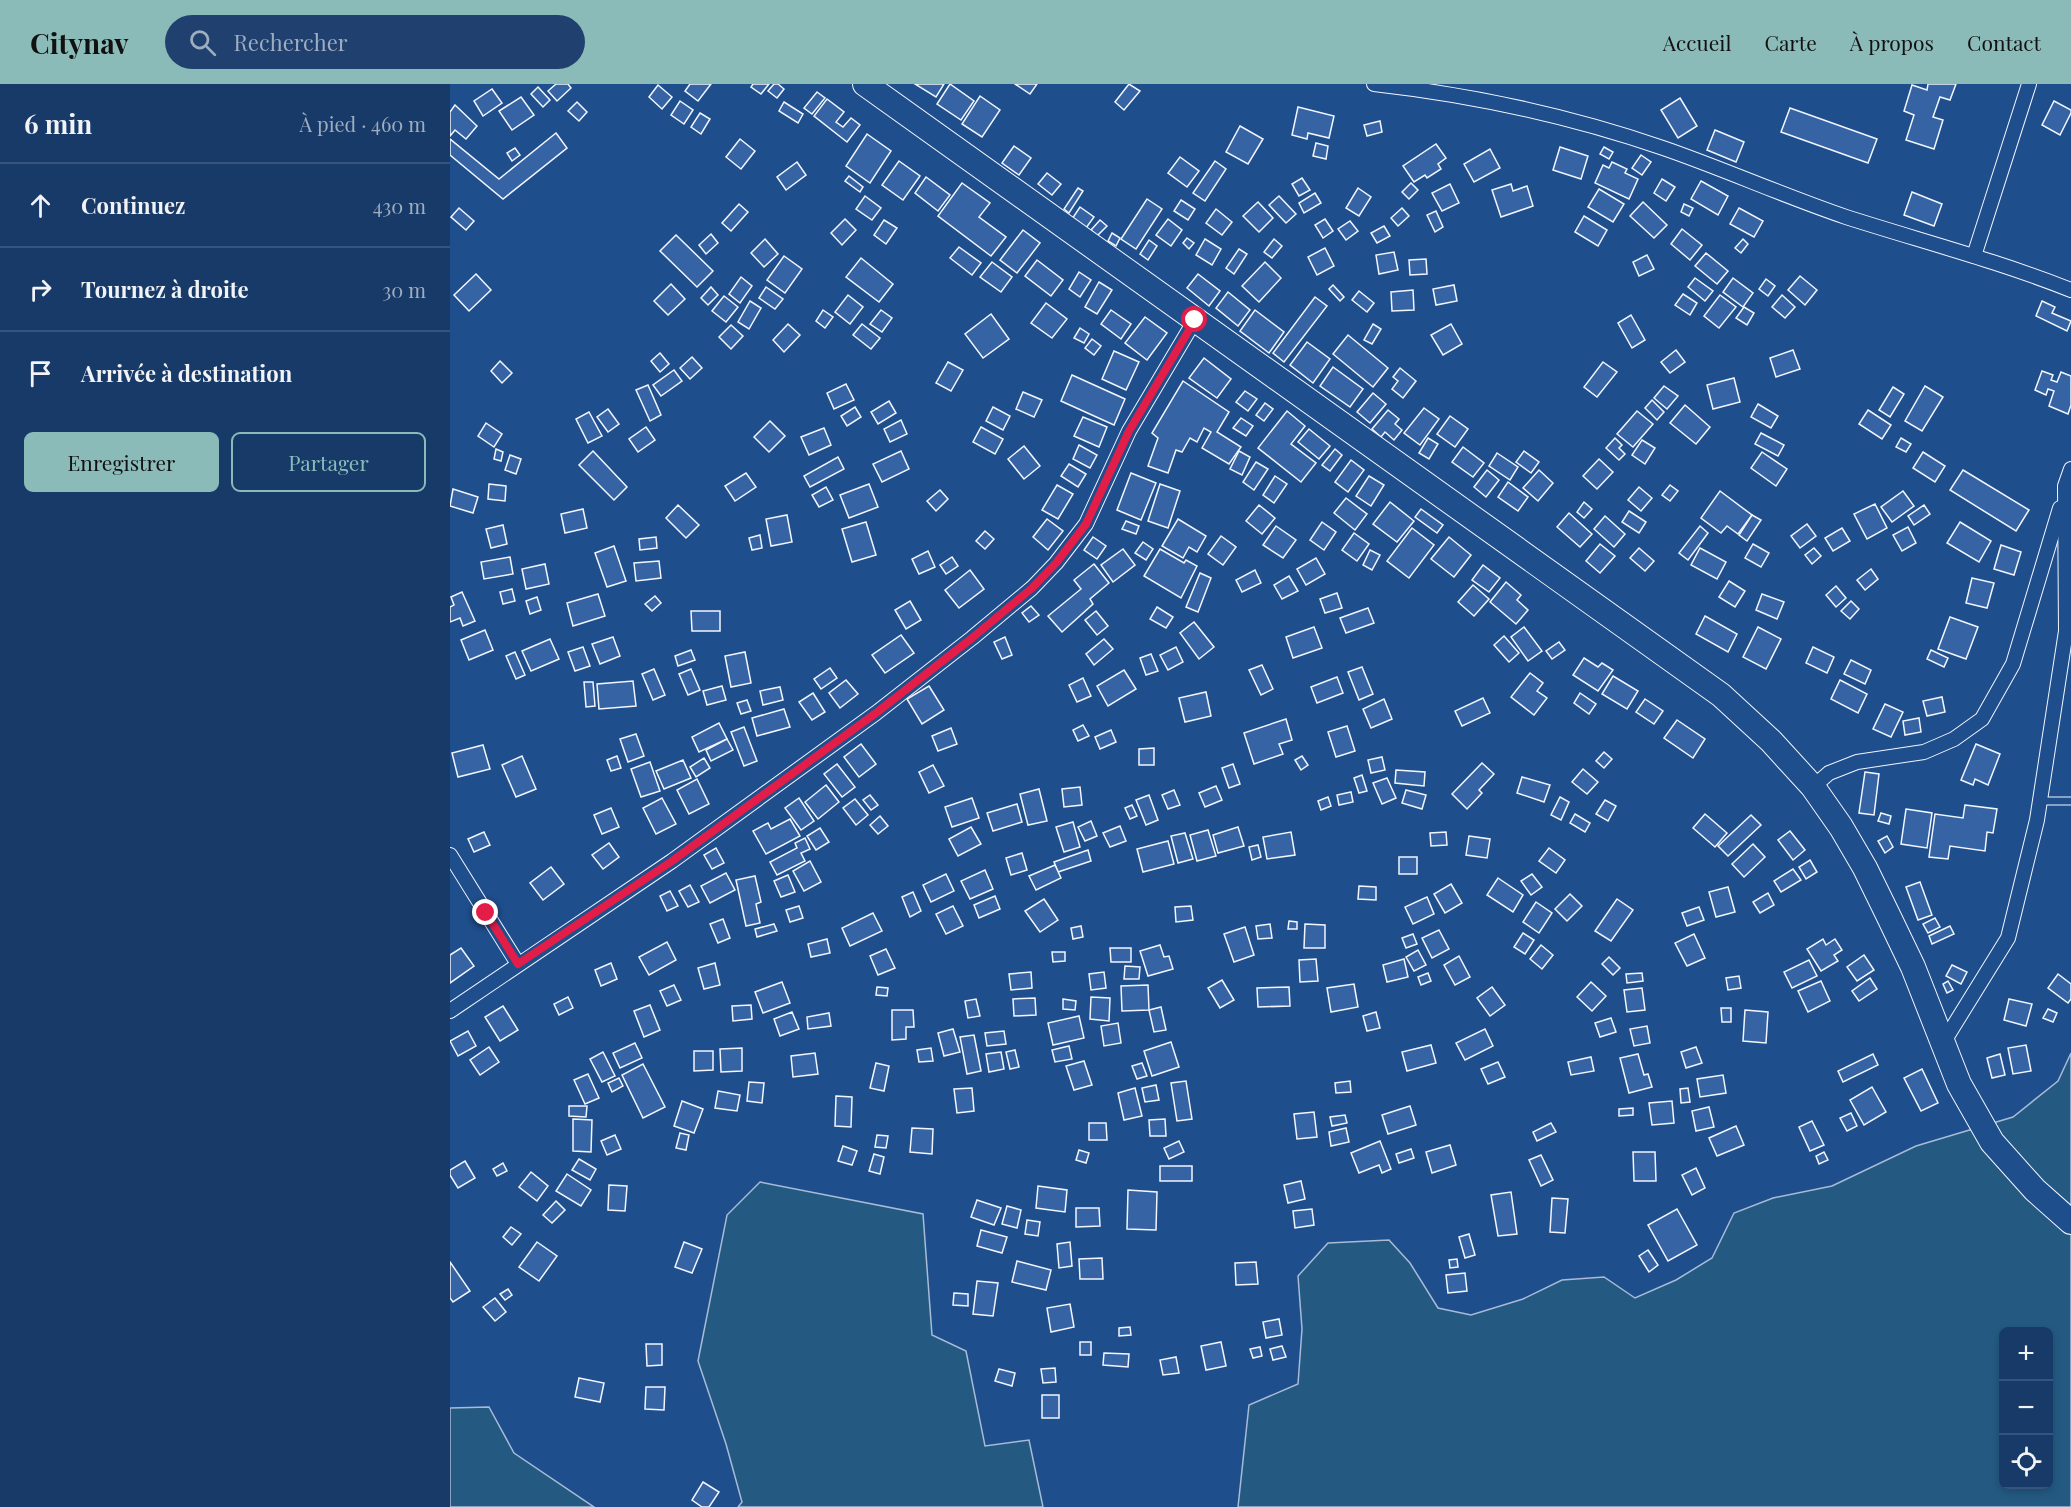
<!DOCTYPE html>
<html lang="fr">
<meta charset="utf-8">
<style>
:root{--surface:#173a69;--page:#20416f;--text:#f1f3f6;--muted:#9eadc0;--line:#36547d;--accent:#8bbbb9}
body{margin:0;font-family:"Playfair Display",serif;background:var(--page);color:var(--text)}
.controls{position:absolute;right:18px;bottom:18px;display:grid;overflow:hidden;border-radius:9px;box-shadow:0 3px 9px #0003}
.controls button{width:54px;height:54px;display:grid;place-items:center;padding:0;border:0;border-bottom:2px solid var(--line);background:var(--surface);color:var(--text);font:30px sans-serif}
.stop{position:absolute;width:18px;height:18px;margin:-14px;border:4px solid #e11d48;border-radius:50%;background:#fff}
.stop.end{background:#e11d48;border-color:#fff;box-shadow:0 2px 6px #0008}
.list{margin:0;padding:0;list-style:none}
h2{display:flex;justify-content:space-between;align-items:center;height:78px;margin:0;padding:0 24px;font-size:26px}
h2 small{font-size:20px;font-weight:400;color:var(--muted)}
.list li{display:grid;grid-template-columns:39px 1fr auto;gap:18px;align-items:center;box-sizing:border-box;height:84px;padding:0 24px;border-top:2px solid var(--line)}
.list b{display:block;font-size:22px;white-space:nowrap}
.list em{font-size:20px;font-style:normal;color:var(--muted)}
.actions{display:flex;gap:12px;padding:18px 24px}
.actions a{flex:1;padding:14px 0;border:2px solid var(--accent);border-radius:9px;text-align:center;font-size:21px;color:var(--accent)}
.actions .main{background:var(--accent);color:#111}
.icon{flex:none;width:33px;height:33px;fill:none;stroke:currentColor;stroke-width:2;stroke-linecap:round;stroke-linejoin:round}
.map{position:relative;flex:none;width:1621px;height:1423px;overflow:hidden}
header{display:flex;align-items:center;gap:36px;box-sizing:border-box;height:84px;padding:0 30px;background:var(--accent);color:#111}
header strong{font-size:28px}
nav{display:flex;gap:33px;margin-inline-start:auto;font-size:21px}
.search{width:420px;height:54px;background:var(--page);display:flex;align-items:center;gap:15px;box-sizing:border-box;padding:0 21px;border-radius:33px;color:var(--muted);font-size:22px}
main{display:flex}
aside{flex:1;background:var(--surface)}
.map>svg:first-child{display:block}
.green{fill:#245a82;stroke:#a8bbd7;stroke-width:1.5;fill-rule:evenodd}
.building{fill:#3563a3;stroke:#f2f6ff;stroke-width:1.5}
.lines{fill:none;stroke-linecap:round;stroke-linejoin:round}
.lane-casing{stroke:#f2f6ff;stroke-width:9}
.street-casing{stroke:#f2f6ff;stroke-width:16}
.highway-casing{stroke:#f2f6ff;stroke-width:26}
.lane{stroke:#1f4e8c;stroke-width:7}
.street{stroke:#1f4e8c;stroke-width:14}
.highway{stroke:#1f4e8c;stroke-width:24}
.route{stroke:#e11d48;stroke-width:8}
</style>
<header>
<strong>Citynav</strong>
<div class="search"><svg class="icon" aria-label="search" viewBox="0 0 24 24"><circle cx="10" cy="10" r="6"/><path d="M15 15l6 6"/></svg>Rechercher</div>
<nav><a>Accueil</a><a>Carte</a><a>À propos</a><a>Contact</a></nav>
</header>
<main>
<aside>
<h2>6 min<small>À pied · 460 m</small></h2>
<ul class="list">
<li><svg class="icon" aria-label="ahead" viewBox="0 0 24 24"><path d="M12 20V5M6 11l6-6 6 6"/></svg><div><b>Continuez</b></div><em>430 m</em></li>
<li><svg class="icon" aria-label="right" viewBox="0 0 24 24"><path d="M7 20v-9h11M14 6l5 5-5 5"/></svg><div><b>Tournez à droite</b></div><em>30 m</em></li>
<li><svg class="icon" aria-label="arrive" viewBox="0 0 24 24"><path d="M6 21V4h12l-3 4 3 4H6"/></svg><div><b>Arrivée à destination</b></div></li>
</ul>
<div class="actions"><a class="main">Enregistrer</a><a>Partager</a></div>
</aside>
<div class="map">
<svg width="1621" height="1423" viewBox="0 0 1621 1423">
<rect width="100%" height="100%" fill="#1f4e8c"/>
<!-- green -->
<g class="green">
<path d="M1621 969V1423H788L799 1321 848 1300 852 1245 848 1192 878 1159 939 1156 960 1179 988 1224 1021 1231 1073 1215 1112 1196 1154 1193 1185 1214 1226 1196 1262 1174 1284 1129 1323 1114 1382 1102 1466 1062 1563 1033 1608 997ZM1554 1248H1598V1400H1554Z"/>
<path d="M310 1098 473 1130 482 1251 516 1267 535 1362 579 1356 593 1423H288L292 1418 276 1360 248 1277 277 1131Z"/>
<path d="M39 1323 64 1369 144 1423H0V1324Z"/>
</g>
<!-- building -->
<g class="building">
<path d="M106 0H118L121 4 107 17 98 7Z"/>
<path d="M240 0H261L248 17 235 7Z"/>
<path d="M303 0H319L311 10 301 3Z"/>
<path d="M324 0H328L334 5 327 14 318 7Z"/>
<path d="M465 0H494L486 13Z"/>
<path d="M500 0 524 17 511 36 487 20Z"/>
<path d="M565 0H587L580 10Z"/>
<path d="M679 0 690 7 674 26 665 18Z"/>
<path d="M1478 0H1506L1500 16 1490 13 1483 33 1493 36 1484 65 1456 56 1464 31 1454 27 1462 1 1477 6Z"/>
<path d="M208 1 222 13 212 25 199 13Z"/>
<path d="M88 3 100 16 93 23 81 10Z"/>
<path d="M42 5 52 19 33 32 24 17Z"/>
<path d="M367 8 375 14 362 30 354 24Z"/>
<path d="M530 12 550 26 532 53 512 40Z"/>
<path d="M71 13 84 31 62 46 49 27Z"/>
<path d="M1230 14 1247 42 1228 54 1211 26Z"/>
<path d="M377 15 394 28 386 38 393 43 401 34 410 41 397 58 364 32Z"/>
<path d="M230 17 243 26 234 40 221 31Z"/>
<path d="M1604 17 1621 26V29L1610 51 1592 41Z"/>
<path d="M127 18 137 28 129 37 118 27Z"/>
<path d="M334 18 353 30 348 39 329 27Z"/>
<path d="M5 21 27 42 16 55 5 46 0 52V28Z"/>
<path d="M848 23 884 32 879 54 858 49 857 55 842 51Z"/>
<path d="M1340 24 1427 55 1418 79 1331 48Z"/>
<path d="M250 29 260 35 251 50 241 43Z"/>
<path d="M930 37 932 48 917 52 914 41Z"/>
<path d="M790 42 813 55 798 80 776 68Z"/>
<path d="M1265 46 1294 58 1286 78 1257 66Z"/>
<path d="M106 49 117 64 53 115 0 71V55L49 95Z"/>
<path d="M417 50 441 67 420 99 396 82Z"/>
<path d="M290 55 305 67 291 85 276 73Z"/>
<path d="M866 59 878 62 876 75 863 72Z"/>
<path d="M986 60 996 74 988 80 991 85 977 94 975 91 964 98 953 82Z"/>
<path d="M564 62 581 74 569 91 552 79Z"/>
<path d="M1110 63 1138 72 1131 95 1103 86Z"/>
<path d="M1154 63 1163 68 1159 75 1150 70Z"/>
<path d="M65 64 70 71 62 77 57 69Z"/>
<path d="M1040 65 1050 84 1024 98 1014 80Z"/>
<path d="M1191 71 1201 78 1192 91 1182 84Z"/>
<path d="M730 73 749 87 737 103 718 89Z"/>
<path d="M449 77 470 92 453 116 432 101Z"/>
<path d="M765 77 776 85 755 117 743 109Z"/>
<path d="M347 78 356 91 336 106 327 93Z"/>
<path d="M1162 78 1177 85 1175 89 1188 95 1179 115 1145 99 1153 81 1159 84Z"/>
<path d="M597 89 611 100 602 111 588 100Z"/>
<path d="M399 92 413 103 410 108 395 97Z"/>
<path d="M476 93 500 111 488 127 465 109Z"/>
<path d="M852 94 860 106 849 112 842 100Z"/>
<path d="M1212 95 1225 103 1216 117 1204 109Z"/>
<path d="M1251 97 1278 112 1268 131 1241 115Z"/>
<path d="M512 99 540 119 529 133 556 153 541 172 488 132Z"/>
<path d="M961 99 968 106 959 115 952 108Z"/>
<path d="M1000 100 1009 119 992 127 982 109Z"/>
<path d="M1061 100 1063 107 1077 102 1083 122 1051 133 1042 106Z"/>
<path d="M628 104 633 107 619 129 614 125Z"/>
<path d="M908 104 921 113 909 132 896 124Z"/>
<path d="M1149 105 1174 120 1163 138 1138 123Z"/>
<path d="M1462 108 1492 120 1484 142 1454 131Z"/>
<path d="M865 109 871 119 854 129 849 119Z"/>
<path d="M415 112 431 124 422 136 406 125Z"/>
<path d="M829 112 846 130 836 139 819 121Z"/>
<path d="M697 115 712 125 686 165 671 155Z"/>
<path d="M731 116 745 125 738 136 724 127Z"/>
<path d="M808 118 823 134 809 148 793 132Z"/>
<path d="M1193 118 1217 141 1204 154 1180 132Z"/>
<path d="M289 120 298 128 281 147 272 139Z"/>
<path d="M1234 120 1243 124 1239 132 1231 128Z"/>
<path d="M630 123 644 133 636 144 622 135Z"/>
<path d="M9 124 24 137 16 146 1 133Z"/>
<path d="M952 124 959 132 948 142 941 134Z"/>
<path d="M1289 124 1313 137 1304 153 1280 140Z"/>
<path d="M766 125 782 138 772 151 756 139Z"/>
<path d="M986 127 993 143 985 148 977 131Z"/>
<path d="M1134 132 1157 146 1148 162 1125 148Z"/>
<path d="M395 135 406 146 392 161 381 149Z"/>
<path d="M718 135 732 146 721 162 706 151Z"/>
<path d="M875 135 883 147 873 154 865 141Z"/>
<path d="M434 136 447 144 436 160 424 151Z"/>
<path d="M650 136 657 142 647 152 641 146Z"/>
<path d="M900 137 908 147 896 156 888 145Z"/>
<path d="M934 142 940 152 927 159 921 149Z"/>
<path d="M1232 145 1252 161 1240 176 1221 160Z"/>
<path d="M573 146 590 159 567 189 550 176Z"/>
<path d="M662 149 670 154 666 162 658 157Z"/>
<path d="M261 150 268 159 256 170 249 161Z"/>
<path d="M226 151 263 187 247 203 210 167Z"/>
<path d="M737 154 744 159 739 165 733 159Z"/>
<path d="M315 155 328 170 314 183 301 169Z"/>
<path d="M755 155 771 165 762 181 746 171Z"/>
<path d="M824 155 832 162 822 174 814 168Z"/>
<path d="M1293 155 1298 160 1291 169 1285 164Z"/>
<path d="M699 156 707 162 698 176 690 170Z"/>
<path d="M509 163 531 179 522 191 500 174Z"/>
<path d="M875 164 884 182 867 191 858 173Z"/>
<path d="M789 165 797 170 784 190 776 184Z"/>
<path d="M944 168 948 186 929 190 926 171Z"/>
<path d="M1256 169 1278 187 1267 200 1245 182Z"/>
<path d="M1197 171 1204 185 1189 192 1183 178Z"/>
<path d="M334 172 352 185 335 209 317 196Z"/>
<path d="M411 174 443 200 429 218 396 193Z"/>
<path d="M976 175 977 190 960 191 959 176Z"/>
<path d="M587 176 613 196 601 212 575 192Z"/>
<path d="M542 178 562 193 551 208 530 193Z"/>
<path d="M815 178 831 194 809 218 792 202Z"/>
<path d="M629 188 641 196 630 213 619 205Z"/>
<path d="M26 190 41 206 19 227 4 211Z"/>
<path d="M748 190 770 207 759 222 737 204Z"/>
<path d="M1350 192 1367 206 1355 221 1338 206Z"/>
<path d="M291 193 302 202 290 219 279 210Z"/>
<path d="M1245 194 1263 207 1255 217 1238 203Z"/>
<path d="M1283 194 1303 209 1293 223 1273 208Z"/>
<path d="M1316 195 1325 202 1318 212 1309 205Z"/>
<path d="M649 198 662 206 647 230 635 223Z"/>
<path d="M221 200 235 215 218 231 204 217Z"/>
<path d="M883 201 894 213 890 217 879 205Z"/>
<path d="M1004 201 1007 217 986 221 983 205Z"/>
<path d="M261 203 268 211 258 221 251 214Z"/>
<path d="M316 203 333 215 325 225 309 214Z"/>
<path d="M963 206 964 226 942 227 941 208Z"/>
<path d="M909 207 924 219 917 228 902 216Z"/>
<path d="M778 208 800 226 788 242 766 224Z"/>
<path d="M1233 210 1247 219 1240 231 1225 221Z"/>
<path d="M398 211 413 223 400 240 385 228Z"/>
<path d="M1270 211 1286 223 1269 244 1254 232Z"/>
<path d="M1332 211 1345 223 1335 234 1322 223Z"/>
<path d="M274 212 288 223 276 238 262 227Z"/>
<path d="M865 213 877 222 834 278 823 269Z"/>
<path d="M300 217 311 224 299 245 288 238Z"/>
<path d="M1592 217 1605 223 1602 229 1621 237 1617 247 1586 232Z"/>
<path d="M596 219 617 235 602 254 581 239Z"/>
<path d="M1294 223 1304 229 1297 241 1286 234Z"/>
<path d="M373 226 383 233 375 244 366 237Z"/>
<path d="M431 226 442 234 432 248 420 240Z"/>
<path d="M661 226 681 240 671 255 651 240Z"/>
<path d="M805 226 834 248 819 269 790 247Z"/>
<path d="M541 230 559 255 533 274 515 250Z"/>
<path d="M1181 231 1195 256 1182 264 1168 239Z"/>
<path d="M695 233 717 249 697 276 675 259Z"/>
<path d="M338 240 350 251 334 268 323 256Z"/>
<path d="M412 240 430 254 421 265 403 251Z"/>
<path d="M923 240 931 245 922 260 914 256Z"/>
<path d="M1001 240 1012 260 993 271 981 251Z"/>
<path d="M281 241 293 252 281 265 269 253Z"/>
<path d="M630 244 639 250 634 259 624 254Z"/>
<path d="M898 251 938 284 923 303 883 270Z"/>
<path d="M642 255 651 262 644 271 635 264Z"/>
<path d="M857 258 880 275 863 299 840 281Z"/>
<path d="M1226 266 1235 278 1220 289 1211 278Z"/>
<path d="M1343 266 1350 285 1326 293 1320 274Z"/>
<path d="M664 267 689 278 676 306 652 295Z"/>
<path d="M210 269 219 280 210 288 201 277Z"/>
<path d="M242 273 252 284 240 295 230 284Z"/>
<path d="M754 274 781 295 767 314 739 294Z"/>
<path d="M50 277 62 289 52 299 41 287Z"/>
<path d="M498 278 513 286 501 307 486 299Z"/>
<path d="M1153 278 1167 288 1147 313 1134 303Z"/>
<path d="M883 283 913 305 900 323 870 302Z"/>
<path d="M950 284 966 297 953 314 942 305 948 297 943 293Z"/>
<path d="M224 286 232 297 211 312 203 301Z"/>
<path d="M1592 287 1603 291 1601 296 1607 298 1611 288 1621 292V321L1618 330 1599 322 1604 307 1598 305 1596 311 1585 306Z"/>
<path d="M622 291 675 315 664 341 611 317Z"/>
<path d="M1284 294 1290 318 1263 325 1257 301Z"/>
<path d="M733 297 779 328 767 348 791 363 779 380 752 364 761 348 754 344 747 358 740 354 732 368 726 366 718 389 698 382 708 354 702 349Z"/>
<path d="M396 300 404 316 384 325 377 309Z"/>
<path d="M198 301 211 331 200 337 186 306Z"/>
<path d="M1214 302 1228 312 1217 325 1204 314Z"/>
<path d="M1475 302 1493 313 1472 347 1455 337Z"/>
<path d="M1443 303 1454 310 1440 333 1429 326Z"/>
<path d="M795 307 807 315 798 327 786 318Z"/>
<path d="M573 308 592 316 584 333 566 325Z"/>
<path d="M923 309 936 320 920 339 907 328Z"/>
<path d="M1202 316 1214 328 1207 336 1195 324Z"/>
<path d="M439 317 446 329 428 340 421 328Z"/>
<path d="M815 319 823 325 814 337 806 331Z"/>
<path d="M1308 320 1328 332 1321 344 1301 333Z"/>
<path d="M1235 321 1260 343 1246 360 1220 339Z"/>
<path d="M405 323 411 333 397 342 391 332Z"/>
<path d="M543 323 560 332 553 346 536 337Z"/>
<path d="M974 324 989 335 970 361 954 349Z"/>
<path d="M158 325 169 340 158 348 147 333Z"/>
<path d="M938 326 949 335 945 340 952 346 944 356 935 348 931 353 922 345Z"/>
<path d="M1418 326 1441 341 1432 355 1409 340Z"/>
<path d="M837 327 855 342 841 360 866 379 851 398 808 364Z"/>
<path d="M1187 327 1203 340 1183 363 1167 350Z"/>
<path d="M139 328 152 352 138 359 126 335Z"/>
<path d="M1000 332 1018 345 1005 363 987 350Z"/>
<path d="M633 333 657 343 649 363 624 352Z"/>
<path d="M791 334 803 342 796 352 783 344Z"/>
<path d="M451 336 457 350 440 358 434 345Z"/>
<path d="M320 337 335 352 319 368 304 353Z"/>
<path d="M36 339 52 350 44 363 28 352Z"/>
<path d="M196 343 205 356 188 368 179 355Z"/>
<path d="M531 343 553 355 545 370 523 358Z"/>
<path d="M374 344 381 361 359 371 351 353Z"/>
<path d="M859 345 880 362 869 375 848 358Z"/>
<path d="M1311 349 1334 361 1328 372 1305 360Z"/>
<path d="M978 354 988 360 979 375 969 369Z"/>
<path d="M1165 354 1172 361 1169 364 1175 370 1169 376 1156 364Z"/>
<path d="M1451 354 1461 360 1456 368 1446 363Z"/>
<path d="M1192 356 1205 364 1195 380 1182 371Z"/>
<path d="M629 361 647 371 640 384 623 375Z"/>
<path d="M574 362 590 382 574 395 558 375Z"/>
<path d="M1013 363 1034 379 1023 393 1002 378Z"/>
<path d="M46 365 53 368 51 377 44 375Z"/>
<path d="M885 365 892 371 880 387 872 381Z"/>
<path d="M143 367 177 403 164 416 129 381Z"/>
<path d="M451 367 459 385 432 398 423 380Z"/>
<path d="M789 367 800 373 792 391 780 385Z"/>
<path d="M1074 367 1089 378 1081 389 1066 378Z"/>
<path d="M1312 368 1337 385 1326 402 1301 384Z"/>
<path d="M1473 368 1495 382 1485 398 1463 384Z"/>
<path d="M1047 369 1068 383 1060 396 1039 382Z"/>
<path d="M60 371 71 375 66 390 55 386Z"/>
<path d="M388 373 394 385 360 403 354 392Z"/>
<path d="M1149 375 1163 388 1147 405 1133 392Z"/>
<path d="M901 376 914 386 898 408 885 398Z"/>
<path d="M806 378 818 385 804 406 793 398Z"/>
<path d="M619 380 636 390 628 403 611 392Z"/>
<path d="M1037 386 1049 396 1036 413 1024 403Z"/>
<path d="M1089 386 1103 399 1088 417 1073 404Z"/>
<path d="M1513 386 1579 426 1566 447 1500 406Z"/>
<path d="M296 389 306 403 285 417 275 402Z"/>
<path d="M681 389 706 399 691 436 667 426Z"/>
<path d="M825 392 837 400 824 419 813 411Z"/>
<path d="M919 392 934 401 921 422 906 412Z"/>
<path d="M1058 398 1078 413 1068 427 1048 413Z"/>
<path d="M39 400 56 402 55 417 38 415Z"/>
<path d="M419 400 428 423 399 434 390 411Z"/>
<path d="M710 400 730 407 718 444 698 437Z"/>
<path d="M607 401 623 410 608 435 592 426Z"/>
<path d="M1220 401 1228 407 1220 417 1212 411Z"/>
<path d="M376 403 383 416 369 423 362 411Z"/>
<path d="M1189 403 1202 414 1191 427 1178 416Z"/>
<path d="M3 405 28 413 23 429 0 422Z"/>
<path d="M490 406 498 415 486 427 477 417Z"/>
<path d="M1270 407 1302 431 1288 450 1277 442 1271 449 1251 434Z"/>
<path d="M1453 407 1464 422 1442 438 1431 423Z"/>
<path d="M896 414 917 430 905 446 884 429Z"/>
<path d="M940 418 964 437 947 458 923 440Z"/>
<path d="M1134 418 1142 425 1134 434 1127 428Z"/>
<path d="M1425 420 1437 444 1417 455 1404 430Z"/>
<path d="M228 421 249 441 236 454 216 434Z"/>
<path d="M809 421 825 434 812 450 796 437Z"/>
<path d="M1474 421 1480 430 1464 441 1458 432Z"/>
<path d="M133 425 137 444 115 449 111 430Z"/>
<path d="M971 425 993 441 987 449 965 433Z"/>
<path d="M1179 427 1196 438 1189 449 1172 438Z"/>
<path d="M1119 429 1142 450 1130 463 1107 443Z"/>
<path d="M337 431 342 458 321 462 316 435Z"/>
<path d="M1302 431 1311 436 1297 457 1289 451Z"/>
<path d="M1155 432 1175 450 1164 463 1144 445Z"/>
<path d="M597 435 613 447 598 466 583 453Z"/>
<path d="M728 435 756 452 747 468 739 463 733 474 712 462Z"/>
<path d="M676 437 689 442 686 450 672 445Z"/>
<path d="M416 438 426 471 402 478 392 445Z"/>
<path d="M872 438 886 448 874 466 860 456Z"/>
<path d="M1510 438 1541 457 1529 478 1497 459Z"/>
<path d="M1357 440 1366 452 1350 464 1341 452Z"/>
<path d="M53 441 57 460 41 464 36 445Z"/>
<path d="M826 442 846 456 833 474 813 461Z"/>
<path d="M1250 442 1258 449 1238 476 1229 469Z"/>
<path d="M1458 443 1466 459 1452 467 1443 451Z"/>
<path d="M962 444 984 461 959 494 937 477Z"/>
<path d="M1392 444 1400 457 1383 467 1375 454Z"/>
<path d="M535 447 544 455 535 465 526 457Z"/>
<path d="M904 449 919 460 907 477 892 466Z"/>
<path d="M310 451 312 464 302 466 299 454Z"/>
<path d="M771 452 786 463 773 481 758 470Z"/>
<path d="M206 453 207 464 190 466 189 455Z"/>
<path d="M643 453 656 462 647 475 634 466Z"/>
<path d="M999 453 1021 471 1004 493 981 475Z"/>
<path d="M693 458 703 465 696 476 685 469Z"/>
<path d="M1150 460 1165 472 1150 489 1136 477Z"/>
<path d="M1303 460 1319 469 1311 483 1295 474Z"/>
<path d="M1551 461 1571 468 1564 491 1544 485Z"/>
<path d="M164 462 176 497 157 503 145 469Z"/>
<path d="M1189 464 1204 477 1195 487 1180 474Z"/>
<path d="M1250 464 1276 478 1267 495 1241 481Z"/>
<path d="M1364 464 1371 472 1362 480 1355 471Z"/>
<path d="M673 465 685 481 663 498 651 481Z"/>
<path d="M710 465 734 479 736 476 747 482 731 514 694 492Z"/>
<path d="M920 466 930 471 922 486 913 481Z"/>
<path d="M478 467 485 483 469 490 462 475Z"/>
<path d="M60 473 63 490 34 495 31 478Z"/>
<path d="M502 473 508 482 496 490 490 481Z"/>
<path d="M866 474 875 490 856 501 847 485Z"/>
<path d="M209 477 211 494 186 497 184 479Z"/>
<path d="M95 480 99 500 76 505 72 485Z"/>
<path d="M644 480 659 499 640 515 643 520 612 548 598 532 631 505 624 496Z"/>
<path d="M1033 481 1050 494 1039 508 1022 496Z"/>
<path d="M1421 485 1428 495 1415 506 1407 496Z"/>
<path d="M520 486 534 505 509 524 495 506Z"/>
<path d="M805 486 811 499 792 508 786 496Z"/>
<path d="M750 489 761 494 748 528 736 523Z"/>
<path d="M839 492 848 507 832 515 824 501Z"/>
<path d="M1522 494 1544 499 1537 524 1516 519Z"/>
<path d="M1279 497 1295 507 1285 523 1269 513Z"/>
<path d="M1056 498 1071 511 1067 516 1078 526 1066 540 1040 518Z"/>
<path d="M1023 501 1039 515 1024 532 1008 518Z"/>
<path d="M1386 502 1396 514 1386 523 1376 511Z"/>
<path d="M62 505 65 517 53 520 50 508Z"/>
<path d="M12 508 25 537 13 542 10 534 0 538V523L4 521 1 513Z"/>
<path d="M887 509 892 524 875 529 870 515Z"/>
<path d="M148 510 155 532 123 542 117 519Z"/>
<path d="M1312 510 1334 518 1327 535 1306 526Z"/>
<path d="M205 512 211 519 202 527 195 520Z"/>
<path d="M87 513 91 526 80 530 76 517Z"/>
<path d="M460 517 471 536 456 545 445 526Z"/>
<path d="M1401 517 1409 525 1400 535 1391 527Z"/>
<path d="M581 522 589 531 579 538 572 529Z"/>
<path d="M707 523 723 533 716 544 700 535Z"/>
<path d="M918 524 924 539 896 549 890 534Z"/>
<path d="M241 527H270V547H242Z"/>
<path d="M646 527 658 542 647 551 635 536Z"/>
<path d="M1255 532 1287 550 1278 568 1246 550Z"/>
<path d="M1500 533 1528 543 1516 575 1488 565Z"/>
<path d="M744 538 764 563 749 575 730 549Z"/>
<path d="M864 543 872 564 843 574 836 553Z"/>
<path d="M1074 543 1092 567 1078 577 1061 553Z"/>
<path d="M1308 543 1331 555 1316 585 1293 573Z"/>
<path d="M35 546 43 566 19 576 11 556Z"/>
<path d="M451 551 464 569 435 589 422 571Z"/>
<path d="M1054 552 1069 569 1059 578 1044 561Z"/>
<path d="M163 553 170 572 150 580 142 560Z"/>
<path d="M555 553 562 571 552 575 544 558Z"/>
<path d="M100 555 109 575 81 587 72 567Z"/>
<path d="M654 555 663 565 644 581 636 570Z"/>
<path d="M1109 558 1115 566 1102 575 1096 567Z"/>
<path d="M133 563 140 582 125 587 118 568Z"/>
<path d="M726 563 733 578 718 586 710 571Z"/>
<path d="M1363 563 1384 573 1377 589 1356 579Z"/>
<path d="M241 566 245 576 228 582 225 572Z"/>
<path d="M1481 566 1498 574 1494 583 1477 575Z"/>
<path d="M65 568 75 591 66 595 56 572Z"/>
<path d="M295 568 301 599 281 603 275 572Z"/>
<path d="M701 570 708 587 696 591 690 574Z"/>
<path d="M1134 574 1148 583 1152 579 1163 586 1148 607 1123 591Z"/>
<path d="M1401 576 1421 586 1415 600 1394 590Z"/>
<path d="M812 581 823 605 811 611 799 586Z"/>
<path d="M912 583 923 610 909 616 898 588Z"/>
<path d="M380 584 387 594 371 605 364 595Z"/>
<path d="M204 585 215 611 203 616 192 590Z"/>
<path d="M241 585 250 606 238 611 229 590Z"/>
<path d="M674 586 686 605 658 622 647 602Z"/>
<path d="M1080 589 1093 599 1087 607 1097 614 1084 631 1061 613Z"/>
<path d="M1163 592 1188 607 1177 625 1152 610Z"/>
<path d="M887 593 893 609 867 619 861 603Z"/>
<path d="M633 594 641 612 627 618 619 601Z"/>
<path d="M396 596 408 610 390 624 379 609Z"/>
<path d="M1390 596 1417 610 1408 629 1381 615Z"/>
<path d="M183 597 186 622 149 625 147 600Z"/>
<path d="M134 598H143L145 622 136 623Z"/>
<path d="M272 602 276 616 257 621 253 607Z"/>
<path d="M479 602 494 626 472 640 457 615Z"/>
<path d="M330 603 333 616 313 621 310 607Z"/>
<path d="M756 608 761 632 735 638 729 614Z"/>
<path d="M363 609 375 628 362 636 349 618Z"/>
<path d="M1130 609 1146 620 1139 630 1124 619Z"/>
<path d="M1492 613 1495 628 1477 632 1473 617Z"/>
<path d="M1033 614 1040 629 1012 642 1005 627Z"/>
<path d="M934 615 942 635 921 644 913 625Z"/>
<path d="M1195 615 1213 627 1204 640 1186 628Z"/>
<path d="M297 616 301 627 291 630 287 619Z"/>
<path d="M1435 620 1453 628 1441 653 1423 645Z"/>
<path d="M334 625 340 643 307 652 302 634Z"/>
<path d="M1469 634 1471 648 1455 651 1453 637Z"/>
<path d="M836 635 842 656 829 660 833 670 804 680 794 649Z"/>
<path d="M1227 636 1255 655 1243 674 1214 654Z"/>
<path d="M269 639 277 655 249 668 242 653Z"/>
<path d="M633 641 639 652 628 657 623 646Z"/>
<path d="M897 642 905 667 886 673 878 648Z"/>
<path d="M294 643 307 677 294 682 281 648Z"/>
<path d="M501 644 507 660 488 667 482 652Z"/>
<path d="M661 646 666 658 650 665 645 653Z"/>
<path d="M186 650 194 672 178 678 170 655Z"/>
<path d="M277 655 283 666 261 677 256 666Z"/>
<path d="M411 660 426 680 409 693 394 673Z"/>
<path d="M1526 660 1550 670 1538 701 1525 695 1523 701 1511 696Z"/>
<path d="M33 661 40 685 8 693 2 669Z"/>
<path d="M704 664V681H689V665Z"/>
<path d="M1154 668 1162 675 1154 684 1146 677Z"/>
<path d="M72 672 86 705 66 713 52 681Z"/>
<path d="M167 672 171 684 161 687 157 676Z"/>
<path d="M852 672 858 681 851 686 845 676Z"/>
<path d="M932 673 935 686 921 689 918 676Z"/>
<path d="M254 674 260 684 246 693 240 683Z"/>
<path d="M233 676 241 694 214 705 206 687Z"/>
<path d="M200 678 210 707 191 713 181 685Z"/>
<path d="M1032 679 1044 690 1029 706 1032 709 1017 725 1002 710Z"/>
<path d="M387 680 405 703 392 713 374 690Z"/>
<path d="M783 680 790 700 779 704 772 684Z"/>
<path d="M483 681 494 702 479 709 469 688Z"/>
<path d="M1133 685 1148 698 1137 710 1122 698Z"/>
<path d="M946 686 975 688 974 702 945 699Z"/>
<path d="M1415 688 1429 690 1424 731 1409 729Z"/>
<path d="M912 691 917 707 909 709 904 694Z"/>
<path d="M1072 693 1100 701 1094 718 1067 709Z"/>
<path d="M937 694 946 714 932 720 923 699Z"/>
<path d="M247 695 259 720 239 730 227 706Z"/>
<path d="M376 701 389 718 368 735 355 718Z"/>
<path d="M766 702 772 716 755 723 749 709Z"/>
<path d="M630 703 632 721 614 723 612 705Z"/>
<path d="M589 705 597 737 578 741 570 710Z"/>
<path d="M724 706 730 721 718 725 712 711Z"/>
<path d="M956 706 976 711 972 725 952 719Z"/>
<path d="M901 708 903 718 889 721 887 711Z"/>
<path d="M420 711 428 721 421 726 413 716Z"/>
<path d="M699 711 708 736 696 741 686 716Z"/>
<path d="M878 713 881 722 871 726 868 717Z"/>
<path d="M1110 713 1119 718 1111 736 1101 731Z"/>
<path d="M212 714 226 740 206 750 193 724Z"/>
<path d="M349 714 364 737 351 746 335 724Z"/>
<path d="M522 714 529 734 502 743 495 723Z"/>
<path d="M405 715 418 731 406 741 393 724Z"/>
<path d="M1155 716 1166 722 1158 737 1146 730Z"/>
<path d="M567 720 572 738 543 747 537 729Z"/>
<path d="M682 721 687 732 680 735 675 724Z"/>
<path d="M1515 721 1547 725 1543 749 1537 748 1535 767 1500 762 1498 775 1479 773 1485 730 1513 734Z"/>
<path d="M161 724 169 743 152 750 144 731Z"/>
<path d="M1456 725 1482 729 1477 764 1451 760Z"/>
<path d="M1431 729 1441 732 1439 740 1428 737Z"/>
<path d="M1125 730 1140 739 1135 748 1120 739Z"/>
<path d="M1255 730 1277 749 1265 763 1243 744Z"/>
<path d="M1301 731 1311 741 1278 772 1268 762Z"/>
<path d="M430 732 438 742 428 750 420 741Z"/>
<path d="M340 735 350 752 316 770 303 747 318 739 321 745Z"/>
<path d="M641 737 647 752 635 757 628 743Z"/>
<path d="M623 738 630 763 614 768 606 743Z"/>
<path d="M670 742 676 757 660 763 653 749Z"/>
<path d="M521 743 531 760 508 772 499 755Z"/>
<path d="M788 743 794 762 768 769 763 751Z"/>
<path d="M370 744 379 758 366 766 357 752Z"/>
<path d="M758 746 766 772 747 777 740 751Z"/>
<path d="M1340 747 1355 766 1343 776 1328 756Z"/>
<path d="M34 748 40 761 24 768 18 755Z"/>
<path d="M841 748 845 771 817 775 813 753Z"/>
<path d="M996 748 997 761 981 762 980 749Z"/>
<path d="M735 749 743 775 728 779 721 752Z"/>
<path d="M1019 752 1040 755 1037 774 1016 771Z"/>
<path d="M1437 752 1443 763 1435 769 1428 757Z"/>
<path d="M355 754 360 765 351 769 355 777 327 791 320 778 347 764 345 759Z"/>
<path d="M718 757 724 780 693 788 687 765Z"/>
<path d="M159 759 169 773 153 785 142 771Z"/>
<path d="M1303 760 1315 773 1294 793 1282 780Z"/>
<path d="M808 761 811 773 802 776 799 763Z"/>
<path d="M266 764 274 779 262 785 254 771Z"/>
<path d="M1099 764 1115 776 1106 789 1089 777Z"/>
<path d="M638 766 641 777 608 788 604 778Z"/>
<path d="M572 769 577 786 561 791 556 774Z"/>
<rect x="949" y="773" width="18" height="17"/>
<path d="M1360 776 1367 788 1356 795 1349 783Z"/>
<path d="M360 777 371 798 354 807 343 787Z"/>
<path d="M605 781 611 794 586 806 579 792Z"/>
<path d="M101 783 114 800 93 816 80 799Z"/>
<path d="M1343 785 1351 796 1331 808 1324 797Z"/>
<path d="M535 786 543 805 520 815 511 797Z"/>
<path d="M276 789 285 806 260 819 251 802Z"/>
<path d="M496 790 504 807 481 818 473 801Z"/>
<path d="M1082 790 1092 803 1081 811 1071 797Z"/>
<path d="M338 791 345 808 331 813 324 797Z"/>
<path d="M305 792 311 818 306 820 310 839 296 842 286 796Z"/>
<path d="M1048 794 1073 811 1063 828 1037 811Z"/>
<path d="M1470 798 1482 831 1468 836 1456 803Z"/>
<path d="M1001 800 1012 819 995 829 984 810Z"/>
<path d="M240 801 249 818 238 823 229 807Z"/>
<path d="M909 802 926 803V816L908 815Z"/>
<path d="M1278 803 1285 828 1266 833 1259 808Z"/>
<path d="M220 807 228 822 217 827 210 812Z"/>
<path d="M463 808 471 827 460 833 452 813Z"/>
<path d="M1318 809 1324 821 1310 829 1303 818Z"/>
<path d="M1120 810 1132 822 1117 837 1105 825Z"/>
<path d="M545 812 550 825 529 834 524 821Z"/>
<path d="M977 813 984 830 963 840 955 823Z"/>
<path d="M594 815 608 836 590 848 575 827Z"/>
<path d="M1167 815 1183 826 1161 857 1145 847Z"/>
<path d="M1086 818 1102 829 1089 849 1073 838Z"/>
<path d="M349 822 353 834 340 838 336 826Z"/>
<path d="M503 822 513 842 496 850 486 830Z"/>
<path d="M741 822 743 836 726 838 725 823Z"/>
<path d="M1249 823 1254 836 1237 842 1232 829Z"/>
<path d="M423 829 432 847 400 862 392 844Z"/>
<path d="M1485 834 1490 843 1478 849 1473 840Z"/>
<path d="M273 835 280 854 268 859 260 840Z"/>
<path d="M839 837 847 838V845H838Z"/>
<path d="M324 840 327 847 307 853 305 845Z"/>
<path d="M820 840 822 854 808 855 806 842Z"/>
<path d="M855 840 875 841V864H854Z"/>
<path d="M631 842 633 853 623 855 621 844Z"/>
<path d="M1500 842 1504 850 1482 860 1479 852Z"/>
<path d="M795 843 804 871 784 878 774 850Z"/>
<path d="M989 846 999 865 982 874 972 854Z"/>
<path d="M1073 849 1084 856 1075 870 1064 863Z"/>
<path d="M963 850 967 860 956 864 952 854Z"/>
<path d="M1244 850 1255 874 1237 882 1225 859Z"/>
<path d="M377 855 380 869 361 873 358 860Z"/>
<path d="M1373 855 1376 861 1385 855 1392 866 1384 871 1388 877 1371 887 1357 865Z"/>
<path d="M217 858 226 876 199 891 189 873Z"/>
<path d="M710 861 714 873 719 872 723 885 698 892 690 867Z"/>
<path d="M1091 861 1103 871 1092 885 1080 875Z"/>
<path d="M11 864 24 882 0 899V871Z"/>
<path d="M660 864H681V878H661Z"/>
<path d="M436 865 445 884 428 891 420 872Z"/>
<path d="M968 866 976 881 964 887 956 873Z"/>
<path d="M602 868H615V877L603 878Z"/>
<path d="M1414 871 1424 886 1407 897 1397 883Z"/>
<path d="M1009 872 1020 893 1005 901 994 881Z"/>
<path d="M1159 873 1170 884 1163 891 1152 880Z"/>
<path d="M866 875 868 897 850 898 849 876Z"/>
<path d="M954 875 958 893 937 898 933 881Z"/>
<path d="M1359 876 1367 892 1342 904 1334 888Z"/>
<path d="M161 879 167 895 151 902 145 886Z"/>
<path d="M265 879 270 901 254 905 248 884Z"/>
<path d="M1502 881 1517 888 1511 900 1496 892Z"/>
<path d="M675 882 690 883 689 895H674Z"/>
<path d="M581 888 582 904 561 906 559 890Z"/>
<path d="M654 888 656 904 641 906 639 890Z"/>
<path d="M978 889 981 897 971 901 968 893Z"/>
<path d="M1192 889 1193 897 1177 899 1176 890Z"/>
<path d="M1608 890 1621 900V915L1618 919 1598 904Z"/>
<path d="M1289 892 1291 904 1278 906 1276 894Z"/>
<path d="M1420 894 1427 905 1409 917 1402 907Z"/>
<path d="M772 896 784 916 770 924 758 904Z"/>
<path d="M1371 897 1380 917 1358 928 1348 907Z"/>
<path d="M1498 897 1503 906 1497 909 1493 900Z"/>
<path d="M332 898 340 919 313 929 305 908Z"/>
<path d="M1141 898 1156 912 1142 927 1127 913Z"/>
<path d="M904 900 908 923 881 928 877 904Z"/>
<path d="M224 901 231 916 217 922 210 907Z"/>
<path d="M698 901 699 926 672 927 671 902Z"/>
<path d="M427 903 438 904 437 912 426 911Z"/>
<path d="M839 903 840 922 808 923 807 904Z"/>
<path d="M1042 903 1055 921 1040 932 1027 914Z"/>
<path d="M1192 904 1195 926 1177 928 1174 906Z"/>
<path d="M118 913 123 924 109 931 104 920Z"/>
<path d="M641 913 660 914 659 937 640 935Z"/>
<path d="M585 914 586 931 564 932 563 915Z"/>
<path d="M526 915 530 932 518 934 515 917Z"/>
<path d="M613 915 626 917 625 926 613 925Z"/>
<path d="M1559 915 1582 920 1576 942 1554 936Z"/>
<path d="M200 921 210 946 194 953 184 927Z"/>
<path d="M301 921 302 935 283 937 282 922Z"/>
<path d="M53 922 68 946 50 957 35 933Z"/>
<path d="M711 923 716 946 704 948 699 926Z"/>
<path d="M1271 924H1281V938H1272Z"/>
<path d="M1598 925 1607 929 1603 938 1593 934Z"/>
<path d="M442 926H463L464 943H456V955L442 956Z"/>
<path d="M1295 926 1318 928 1316 959 1293 957Z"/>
<path d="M342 928 349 945 330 952 324 935Z"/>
<path d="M926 928 930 944 917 947 913 932Z"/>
<path d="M379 929 381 942 358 945 357 933Z"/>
<path d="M629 932 634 954 603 961 598 939Z"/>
<path d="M1161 934 1166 948 1150 953 1145 939Z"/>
<path d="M668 939 671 959 654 962 651 942Z"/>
<path d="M1197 942 1200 959 1184 962 1180 945Z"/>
<path d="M503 945 510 968 494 972 488 949Z"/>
<path d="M1035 945 1043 962 1015 976 1006 959Z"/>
<path d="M18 947 26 962 8 972 0 957Z"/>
<path d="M554 947 556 960 537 962 535 949Z"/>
<path d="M524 951 531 987 517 990 510 953Z"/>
<path d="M721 958 729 983 702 992 694 967Z"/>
<path d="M185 959 192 974 170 984 163 969Z"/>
<path d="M981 961 986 979 957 987 952 968Z"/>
<path d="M1576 961 1581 987 1563 990 1558 964Z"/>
<path d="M619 962 622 975 605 978 602 966Z"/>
<path d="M39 963 49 978 30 991 20 976Z"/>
<path d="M1246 963 1252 979 1236 984 1231 968Z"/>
<path d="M292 964V987L271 988 270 965Z"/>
<path d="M481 964 483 977 469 978 467 966Z"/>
<path d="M565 966 569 983 560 985 556 968Z"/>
<path d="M244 967H263V986L244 987Z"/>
<path d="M153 968 165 992 152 998 140 975Z"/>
<path d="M551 968 554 985 539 988 536 970Z"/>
<path d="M365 969 368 990 343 993 341 972Z"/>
<path d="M1188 970 1194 991 1198 990 1202 1003 1179 1009 1170 974Z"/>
<path d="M1423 970 1428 981 1393 998 1388 987Z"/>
<path d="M1550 970 1555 991 1542 994 1537 974Z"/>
<path d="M1141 973 1144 987 1121 991 1118 978Z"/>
<path d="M634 977 642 1001 624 1006 616 982Z"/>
<path d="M1048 978 1055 993 1038 1000 1031 985Z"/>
<path d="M426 979 439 982 434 1007 420 1004Z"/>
<path d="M692 979 697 992 687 995 682 982Z"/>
<path d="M193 980 215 1023 193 1034 172 991Z"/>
<path d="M1472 985 1488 1019 1471 1027 1454 994Z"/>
<path d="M138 990 149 1014 135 1020 124 996Z"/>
<path d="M1273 991 1276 1009 1250 1013 1247 995Z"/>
<path d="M169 994 173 1002 162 1008 158 999Z"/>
<path d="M736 997 742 1035 727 1037 721 999Z"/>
<path d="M900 997 901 1008 886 1009 885 999Z"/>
<path d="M299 998 314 999 312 1019 297 1017Z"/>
<path d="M706 1001 709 1016 695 1018 692 1004Z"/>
<path d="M1422 1003 1436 1028 1414 1041 1400 1016Z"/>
<path d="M522 1004 524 1027 507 1029 504 1005Z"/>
<path d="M685 1004 692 1032 674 1036 668 1009Z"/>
<path d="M1238 1004 1240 1018 1231 1019 1230 1005Z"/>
<path d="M268 1007 290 1011 287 1027 265 1024Z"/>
<path d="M386 1012 402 1013 401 1043 385 1042Z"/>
<path d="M232 1017 253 1025 244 1049 224 1042Z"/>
<path d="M1222 1017 1224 1039 1202 1041 1199 1019Z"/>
<path d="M119 1022H137L136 1033 119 1032Z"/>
<path d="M960 1022 966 1041 938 1050 932 1031Z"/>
<path d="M1259 1023 1264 1043 1246 1047 1242 1027Z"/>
<path d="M1183 1024V1031L1169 1032V1025Z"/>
<path d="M864 1028 867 1053 847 1055 844 1030Z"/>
<path d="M1401 1029 1407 1042 1397 1047 1390 1034Z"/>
<path d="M895 1031 897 1039 882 1042 880 1033Z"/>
<path d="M123 1035 142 1036 141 1068 123 1067Z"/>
<path d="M715 1035 716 1052H700L699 1036Z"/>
<path d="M1362 1037 1374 1061 1360 1067 1349 1043Z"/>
<path d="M639 1039H656L657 1056H639Z"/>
<path d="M1101 1039 1106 1048 1087 1057 1083 1048Z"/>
<path d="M1286 1042 1294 1061 1267 1072 1259 1054Z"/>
<path d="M462 1044 483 1045 482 1070 460 1068Z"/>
<path d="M896 1044 899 1058 881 1062 879 1048Z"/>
<path d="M230 1049 239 1051 236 1066 226 1064Z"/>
<path d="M165 1051 171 1065 157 1071 151 1057Z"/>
<path d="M427 1051 438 1052 436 1064 425 1063Z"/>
<path d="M729 1057 734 1068 719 1075 714 1064Z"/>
<path d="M930 1057 941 1085 932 1089 929 1081 909 1089 901 1069Z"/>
<path d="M1000 1061 1006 1081 982 1089 976 1068Z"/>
<path d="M393 1062 407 1067 402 1081 388 1077Z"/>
<path d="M961 1065 964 1074 949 1079 946 1070Z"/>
<path d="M629 1066 639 1069 636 1079 626 1076Z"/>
<path d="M1183 1068H1205L1206 1097H1184Z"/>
<path d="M1374 1068 1378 1076 1369 1080 1366 1072Z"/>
<path d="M424 1070 434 1073 430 1090 419 1087Z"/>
<path d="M1091 1071 1103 1096 1091 1102 1079 1076Z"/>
<path d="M129 1075 146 1085 140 1096 122 1086Z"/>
<path d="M15 1077 25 1094 8 1104 0 1091V1086Z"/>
<path d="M53 1079 57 1087 47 1092 43 1085Z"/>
<rect x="710" y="1082" width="32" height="15"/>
<path d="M1246 1084 1255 1104 1242 1111 1232 1091Z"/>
<path d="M81 1088 98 1102 87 1117 69 1103Z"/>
<path d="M117 1090 141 1106 131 1122 106 1107Z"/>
<path d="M851 1097 855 1115 838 1119 834 1101Z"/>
<path d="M159 1101 177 1102 175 1127 158 1126Z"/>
<path d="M588 1102 617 1106 615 1128 586 1124Z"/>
<path d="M678 1106 707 1108 706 1146 677 1145Z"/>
<path d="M1061 1108 1067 1150 1048 1152 1041 1111Z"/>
<path d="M1102 1114 1118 1115 1115 1149 1100 1148Z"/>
<path d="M527 1116 551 1124 544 1141 521 1133Z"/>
<path d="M106 1117 115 1126 102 1139 93 1131Z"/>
<path d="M557 1122 571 1126 567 1144 552 1140Z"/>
<path d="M626 1124H649L650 1142 626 1143Z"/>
<path d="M862 1125 864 1141 845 1144 843 1127Z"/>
<path d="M1227 1125 1247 1161 1218 1177 1198 1141Z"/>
<path d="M577 1136 590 1138 588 1152 575 1150Z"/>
<path d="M61 1143 71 1150 62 1161 53 1153Z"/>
<path d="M531 1146 557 1153 552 1169 527 1162Z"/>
<path d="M1019 1150 1025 1171 1015 1174 1009 1153Z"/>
<path d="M87 1158 107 1172 89 1197 69 1183Z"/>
<path d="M234 1158 252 1165 242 1189 225 1183Z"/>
<path d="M620 1158 622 1182 609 1184 607 1160Z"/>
<path d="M1198 1166 1208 1181 1199 1188 1189 1172Z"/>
<path d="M652 1174 653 1195H630L629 1175Z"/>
<path d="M1007 1175 1008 1183 1000 1184 999 1176Z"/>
<path d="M567 1177 601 1186 596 1206 562 1198Z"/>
<path d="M0 1178 20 1207 3 1218 0 1214Z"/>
<path d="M806 1178 808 1200 786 1201 785 1179Z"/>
<path d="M1015 1189 1017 1207 998 1209 996 1191Z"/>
<path d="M527 1197 548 1199 543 1232 523 1230Z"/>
<path d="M58 1205 62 1211 55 1216 50 1210Z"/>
<path d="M504 1209 518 1210V1222L503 1221Z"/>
<path d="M45 1214 56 1228 45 1237 33 1223Z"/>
<path d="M620 1220 624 1243 601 1248 597 1224Z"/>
<path d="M829 1235 832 1251 816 1254 813 1238Z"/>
<path d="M680 1243 681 1251 669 1252V1244Z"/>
<rect x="630" y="1258" width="11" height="13"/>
<path d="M771 1258 776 1282 756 1286 751 1262Z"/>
<path d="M196 1260H212V1281L197 1282Z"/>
<path d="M832 1262 836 1273 823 1276 820 1265Z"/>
<path d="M810 1263 812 1272 803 1274 800 1265Z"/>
<path d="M654 1269 679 1270 678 1283 653 1281Z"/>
<path d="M726 1273 729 1289 713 1291 710 1276Z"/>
<path d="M605 1284 606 1298 593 1299 591 1285Z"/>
<path d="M549 1285 565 1289 562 1302 545 1297Z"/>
<path d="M129 1294 154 1299 150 1318 125 1313Z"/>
<path d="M196 1303H215L214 1326 195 1325Z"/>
<rect x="592" y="1311" width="17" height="23"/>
<path d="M253 1398 269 1408 259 1423H252L242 1416Z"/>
</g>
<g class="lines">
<!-- lane casing -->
<g class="lane-casing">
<path id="lane" d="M1590 717H1621"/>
</g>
<!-- street casing -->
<g class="street-casing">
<g id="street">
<path d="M924 0C1022 11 1120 32 1213 64 1274 85 1334 112 1396 133 1471 157 1548 177 1621 206"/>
<path d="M1524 172 1579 0"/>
<path d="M1363 703 1379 689 1407 678 1474 668 1504 655 1532 635 1563 580 1610 424"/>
<path d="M0 771 68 880"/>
<path d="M0 927 222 777 426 629 522 554 582 504 606 479 636 440 679 347 745 236"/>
<path d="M1493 959 1558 854 1587 736 1616 547 1615 402 1621 385"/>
</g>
</g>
<!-- highway casing -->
<g class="highway-casing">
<path id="highway" d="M415 0 1271 611 1321 657 1363 703 1391 743 1415 784 1438 831 1463 883 1509 1000 1542 1058 1585 1106 1621 1138"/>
</g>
<!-- lane -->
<use href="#lane" class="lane"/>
<!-- street -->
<use href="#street" class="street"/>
<!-- highway -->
<use href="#highway" class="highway"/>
</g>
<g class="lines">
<!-- route -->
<path class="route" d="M36 829 68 880 222 777 426 629 522 554 582 504 606 479 636 440 679 347 745 236"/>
</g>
</svg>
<div class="controls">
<button>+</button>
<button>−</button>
<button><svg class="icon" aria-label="locate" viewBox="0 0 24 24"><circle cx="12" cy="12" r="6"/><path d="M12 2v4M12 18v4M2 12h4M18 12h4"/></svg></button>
</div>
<div class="stop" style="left:745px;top:236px"></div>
<div class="stop end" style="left:36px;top:829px"></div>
</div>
</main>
